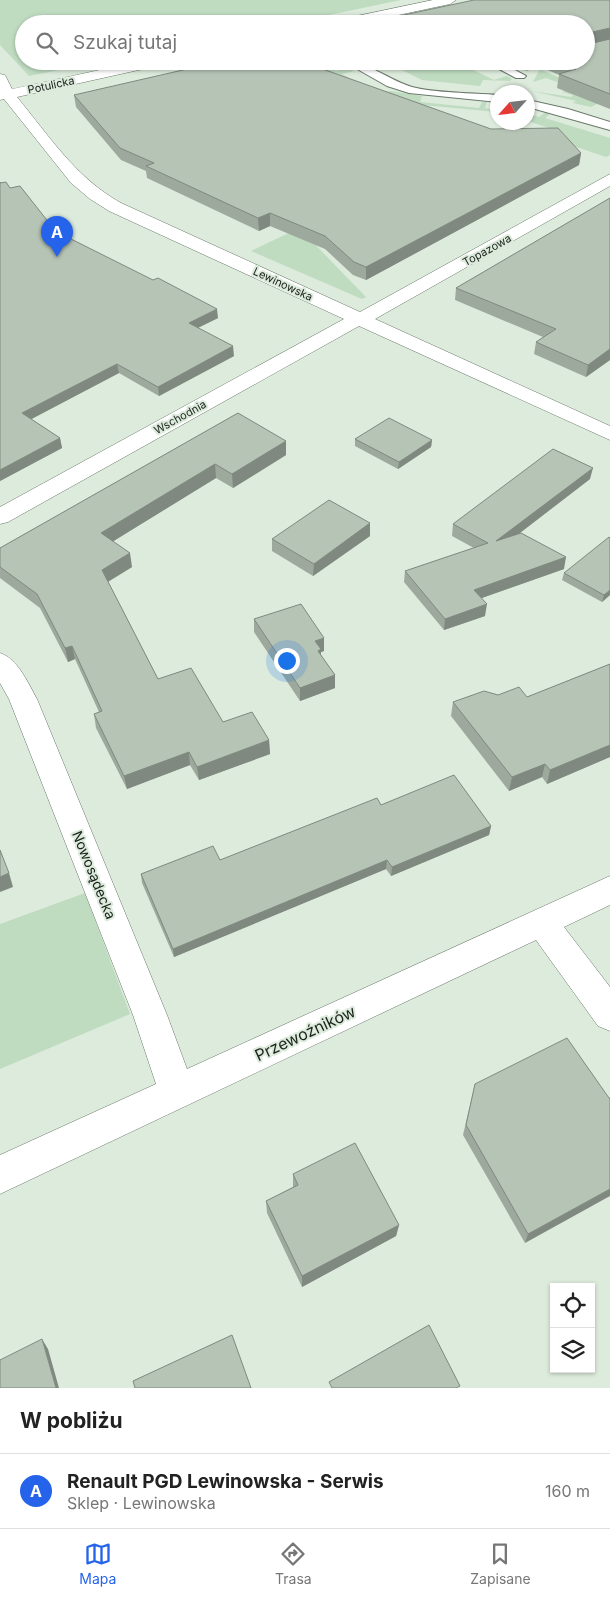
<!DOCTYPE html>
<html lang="pl">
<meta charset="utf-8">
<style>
:root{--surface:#fff;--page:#f2f2f2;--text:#222;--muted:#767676;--line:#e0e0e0;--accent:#2563eb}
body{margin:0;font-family:Inter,sans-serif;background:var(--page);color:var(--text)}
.controls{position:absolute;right:15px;bottom:15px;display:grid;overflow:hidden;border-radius:0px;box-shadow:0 1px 4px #0004}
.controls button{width:45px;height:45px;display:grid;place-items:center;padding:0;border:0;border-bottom:1px solid var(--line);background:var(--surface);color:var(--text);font:25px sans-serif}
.compass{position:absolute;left:490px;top:85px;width:45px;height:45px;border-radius:50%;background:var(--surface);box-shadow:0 1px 4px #0004;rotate:243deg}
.you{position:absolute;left:286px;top:660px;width:18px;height:18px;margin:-12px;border:4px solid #fff;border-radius:50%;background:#1a73e8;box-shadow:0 0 0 8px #1a73e833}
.badge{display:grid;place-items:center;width:32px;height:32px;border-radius:50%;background:var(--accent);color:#fff;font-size:16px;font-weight:700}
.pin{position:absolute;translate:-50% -41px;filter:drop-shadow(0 1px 2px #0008)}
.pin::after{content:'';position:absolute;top:26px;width:18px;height:15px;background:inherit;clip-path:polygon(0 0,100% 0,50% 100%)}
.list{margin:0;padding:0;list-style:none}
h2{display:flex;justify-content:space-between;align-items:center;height:65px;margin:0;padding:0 20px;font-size:21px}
h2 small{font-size:16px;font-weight:400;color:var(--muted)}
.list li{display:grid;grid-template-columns:32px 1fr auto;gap:15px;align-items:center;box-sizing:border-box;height:75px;padding:0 20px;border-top:1px solid var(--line)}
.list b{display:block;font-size:19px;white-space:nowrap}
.list p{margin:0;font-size:16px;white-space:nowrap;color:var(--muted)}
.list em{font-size:16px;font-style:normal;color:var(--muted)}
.icon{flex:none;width:28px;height:28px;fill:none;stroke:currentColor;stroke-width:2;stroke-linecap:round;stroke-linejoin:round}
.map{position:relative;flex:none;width:610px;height:1388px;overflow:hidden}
.search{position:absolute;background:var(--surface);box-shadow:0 1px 4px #0004;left:15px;right:15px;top:15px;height:55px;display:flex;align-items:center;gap:12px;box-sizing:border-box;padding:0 18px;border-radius:28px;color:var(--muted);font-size:19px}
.sheet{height:140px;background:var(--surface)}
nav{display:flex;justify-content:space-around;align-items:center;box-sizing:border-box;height:70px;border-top:1px solid var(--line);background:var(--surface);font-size:14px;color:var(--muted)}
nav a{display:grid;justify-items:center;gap:2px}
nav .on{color:var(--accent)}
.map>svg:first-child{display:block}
.green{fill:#bfdbc0}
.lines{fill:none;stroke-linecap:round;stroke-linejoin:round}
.lane-casing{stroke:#6b786b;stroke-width:2}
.street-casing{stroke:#6b786b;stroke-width:1}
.lane{fill:#fff;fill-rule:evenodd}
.street{fill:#fff;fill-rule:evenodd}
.wall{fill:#9da99d}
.shaded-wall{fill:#7f897f}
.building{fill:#b6c4b6;stroke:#7f897f}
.labels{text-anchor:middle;stroke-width:4;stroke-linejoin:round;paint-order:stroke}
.far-street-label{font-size:11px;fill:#1b201b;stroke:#dcebdc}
.street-label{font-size:14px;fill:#1b201b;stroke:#dcebdc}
.near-street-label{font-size:16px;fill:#1b201b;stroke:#dcebdc}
</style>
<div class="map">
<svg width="610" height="1388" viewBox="0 0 610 1388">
<rect width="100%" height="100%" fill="#dcebdc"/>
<!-- green -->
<g class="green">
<path d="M0 0H401L286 24H24V61H105L29 76 0 45Z"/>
<path d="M307 61H319L336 71 348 68 354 71 342 74 377 94 391 91 422 96 420 102 479 108 482 102H487L485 108 497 110V112L380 101Z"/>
<path d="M419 61H474L476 62 465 66 494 80 507 76 512 79 510 81 483 80 480 86 422 80 396 67Z"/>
<path d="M540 69 569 82 610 97 591 107 573 103 576 101 532 91 571 97 573 95 562 92 573 88 546 78 533 82Z"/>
<path d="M546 112 551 113 545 118 610 138V155L606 157 550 138 552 129 528 121V114L539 117Z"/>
<path d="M299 228 366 297 362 299 251 251Z"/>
<path d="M85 893 130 1014 0 1069V924Z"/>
</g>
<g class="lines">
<!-- lane casing -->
<g class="lane-casing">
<g id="lane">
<path d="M343 61C368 61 388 80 412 87 434 93 473 93 498 95V102L409 93 387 86Z"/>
<path d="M484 61H498L526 76 524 78H516Z"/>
<path d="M528 100 568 109 610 122V130L528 107Z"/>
</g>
</g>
<!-- street casing -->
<g class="street-casing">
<g id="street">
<path d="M433 0H456L450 4 356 24H332L338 20Z"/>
<path d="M141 61H167L161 65 17 97C49 136 76 178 121 203L360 312 610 174V186L375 319 610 426V440L359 326 8 522 0 524V507L344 319 109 211 90 199 71 183 4 99 0 100V74L5 75 12 89Z"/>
<path d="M530 61H553L552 64 527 70 522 69 520 66 522 63Z"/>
<path d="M0 653C18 659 28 683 37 699L167 1015 187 1069 610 876V905L564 927 610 987V1031L598 1026 536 940 0 1194V1155L156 1084 133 1015 9 699 0 683Z"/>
</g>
</g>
<!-- lane -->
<use href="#lane" class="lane"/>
<!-- street -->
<use href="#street" class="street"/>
</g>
<!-- wall -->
<g class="wall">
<path d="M610 0V109L557 88 559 75 543 68 544 61H586V24L371 23V22Z"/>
<path d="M74 95 491 129 581 153 579 165 366 280 353 275 325 249 270 226 259 231 147 178 146 171 121 160 76 107Z"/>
<path d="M0 182 10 188 50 224 51 228 218 318 198 328 234 356 159 396 119 373 31 419 60 438 62 448 0 481Z"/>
<path d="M610 198V360L586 377 534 354 536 342 543 337 455 300 456 288Z"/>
<path d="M238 413 286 455 233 488 216 478 113 541 132 567 108 582 158 679 223 722 269 740 270 754 199 780 190 765 127 789 96 728 94 714 99 712 75 659 68 662 40 608 0 578V548Z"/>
<path d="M355 439 432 440 431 447 398 469 355 446Z"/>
<path d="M590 479 520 533 564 569 482 598 485 616 444 630 404 582 405 571 474 548 452 536 453 524Z"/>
<path d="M370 523V536L313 576 272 551V539Z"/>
<path d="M564 573 610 595 602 602 562 580Z"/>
<path d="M254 619 324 651 321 652V656L335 675V688L300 701 254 632Z"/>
<path d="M610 664V757L547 784 542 777 509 791 451 716 453 702 498 695 527 697Z"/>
<path d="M381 805 491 826 489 835 391 876 386 869 174 957 142 883 141 874 220 860Z"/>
<path d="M475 1084 609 1098 525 1243 463 1135Z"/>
<path d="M293 1174 399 1225 396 1236 302 1287 267 1213 266 1201 293 1187Z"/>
</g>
<!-- shaded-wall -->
<g class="shaded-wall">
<path d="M610 28V40L586 46 588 33Z"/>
<path d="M581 153 579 165 366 280V267Z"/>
<path d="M270 213V226L259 231 258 218Z"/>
<path d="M217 309 218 318 189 332V323Z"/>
<path d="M233 346 234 356 159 396 158 387Z"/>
<path d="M610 349V360L586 377 588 365Z"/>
<path d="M117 364 119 373 24 423 22 413Z"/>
<path d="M60 438 62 448 0 481V470Z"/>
<path d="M432 440 431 447 398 469 399 462Z"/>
<path d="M286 441V455L233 488 232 474Z"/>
<path d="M215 464 216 478 104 547 101 533Z"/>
<path d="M593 468 590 479 495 552 496 541Z"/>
<path d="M370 523V536L313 576 314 564Z"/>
<path d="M130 553 132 567 104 584 102 570Z"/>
<path d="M566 557 564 569 473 601 474 590Z"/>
<path d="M610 590V595L602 602 604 595Z"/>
<path d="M487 604 485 616 444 630 445 619Z"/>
<path d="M324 638V651L321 652V662L315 641Z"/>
<path d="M72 646 75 659 68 662 65 648Z"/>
<path d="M335 675V688L300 701V688Z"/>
<path d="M269 740 270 754 199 780 197 767Z"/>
<path d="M610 745V757L547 784 550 770Z"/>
<path d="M189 752 190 765 127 789 124 776Z"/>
<path d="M545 764 542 777 509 791 512 777Z"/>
<path d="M491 826 489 835 391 876 392 867Z"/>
<path d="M387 860 386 869 174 957 173 949Z"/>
<path d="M9 873 13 887 0 892V877Z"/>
<path d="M610 1189V1196L525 1243 528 1234Z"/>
<path d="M399 1225 396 1236 302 1287V1276Z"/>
<path d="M42 1339 48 1349 59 1388H56Z"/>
</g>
<!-- building -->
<g class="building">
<path d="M474 0H610V28L588 33 586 43 589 44 610 39V94L559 74 576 69 560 61H586V24H370L374 23 371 22Z"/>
<path d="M222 61H300L491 129 558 128 581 153 366 267 354 262 325 236 270 213 258 218 146 166 154 163 120 148 74 95Z"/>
<path d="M0 182V183L6 182 10 188 20 186 50 224 49 228 153 280 158 278 217 309 189 323 233 346 158 387 117 364 22 413 60 438 0 470Z"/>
<path d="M610 198V349L588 365 536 342 556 329 456 288Z"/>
<path d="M238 413 286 441 232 474 215 464 101 533 130 553 102 570 158 679 191 668 223 722 252 712 269 740 197 767 189 752 124 776 94 714 102 711 72 646 65 648 37 594 0 567V548Z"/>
<path d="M389 418 432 440 399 462 355 439Z"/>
<path d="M553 449 593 468 496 541 521 533 566 557 474 590 487 604 445 619 405 571 488 543 453 524Z"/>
<path d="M329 500 370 523 314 564 272 539Z"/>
<path d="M609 537 610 538V590L604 595 564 573Z"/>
<path d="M301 604 324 638 315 641 321 649 318 651 335 675 300 688 254 619Z"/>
<path d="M610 664V745L550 770 545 764 512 777 453 702 484 691 498 695 519 687 527 697Z"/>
<path d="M454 775 491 826 392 867 387 860 173 949 141 874 213 846 220 860 377 798 381 805Z"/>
<path d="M0 850 9 873 0 877Z"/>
<path d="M567 1038 609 1098H610V1189L528 1234 466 1125 475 1084Z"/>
<path d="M355 1143 399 1225 302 1276 266 1201 298 1185 293 1174Z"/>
<path d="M429 1325 460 1386 456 1388H332L329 1382Z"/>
<path d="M232 1335 251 1388H135L133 1381Z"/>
<path d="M42 1339 56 1388H0V1360Z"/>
</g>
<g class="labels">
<!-- far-street labels -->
<g class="far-street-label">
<text transform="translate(51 85) rotate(-12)" y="4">Potulicka</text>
<text transform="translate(487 250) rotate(-29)" y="4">Topazowa</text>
<text transform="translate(283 284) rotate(25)" y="4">Lewinowska</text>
<text transform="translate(180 417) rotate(-29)" y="4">Wschodnia</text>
</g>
<!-- street labels -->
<g class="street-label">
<text transform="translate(94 875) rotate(68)" y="5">Nowosądecka</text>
</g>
<!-- near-street labels -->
<g class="near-street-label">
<text transform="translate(305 1033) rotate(-25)" y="6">Przewoźników</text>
</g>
</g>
</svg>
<div class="controls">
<button><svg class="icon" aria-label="locate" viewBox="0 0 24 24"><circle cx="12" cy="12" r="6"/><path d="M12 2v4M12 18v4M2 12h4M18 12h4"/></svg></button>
<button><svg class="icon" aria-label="layers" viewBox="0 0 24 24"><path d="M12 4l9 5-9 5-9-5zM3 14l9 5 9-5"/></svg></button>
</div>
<svg class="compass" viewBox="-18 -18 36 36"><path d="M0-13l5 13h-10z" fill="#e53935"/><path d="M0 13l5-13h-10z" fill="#767676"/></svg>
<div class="you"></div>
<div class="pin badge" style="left:57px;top:257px">A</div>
<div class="search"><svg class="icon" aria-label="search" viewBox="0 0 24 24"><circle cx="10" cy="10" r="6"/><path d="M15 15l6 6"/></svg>Szukaj tutaj</div>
</div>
<section class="sheet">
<h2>W pobliżu<small></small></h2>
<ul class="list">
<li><span class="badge">A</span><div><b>Renault PGD Lewinowska - Serwis</b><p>Sklep · Lewinowska</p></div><em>160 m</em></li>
</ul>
</section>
<nav>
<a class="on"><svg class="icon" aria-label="map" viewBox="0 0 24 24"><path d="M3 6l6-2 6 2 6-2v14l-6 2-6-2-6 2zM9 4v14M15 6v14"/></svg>Mapa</a>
<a><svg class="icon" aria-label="directions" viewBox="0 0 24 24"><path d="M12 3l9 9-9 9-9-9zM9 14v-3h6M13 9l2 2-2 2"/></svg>Trasa</a>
<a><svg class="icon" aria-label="saved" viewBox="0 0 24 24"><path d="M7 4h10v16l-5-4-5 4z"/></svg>Zapisane</a>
</nav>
